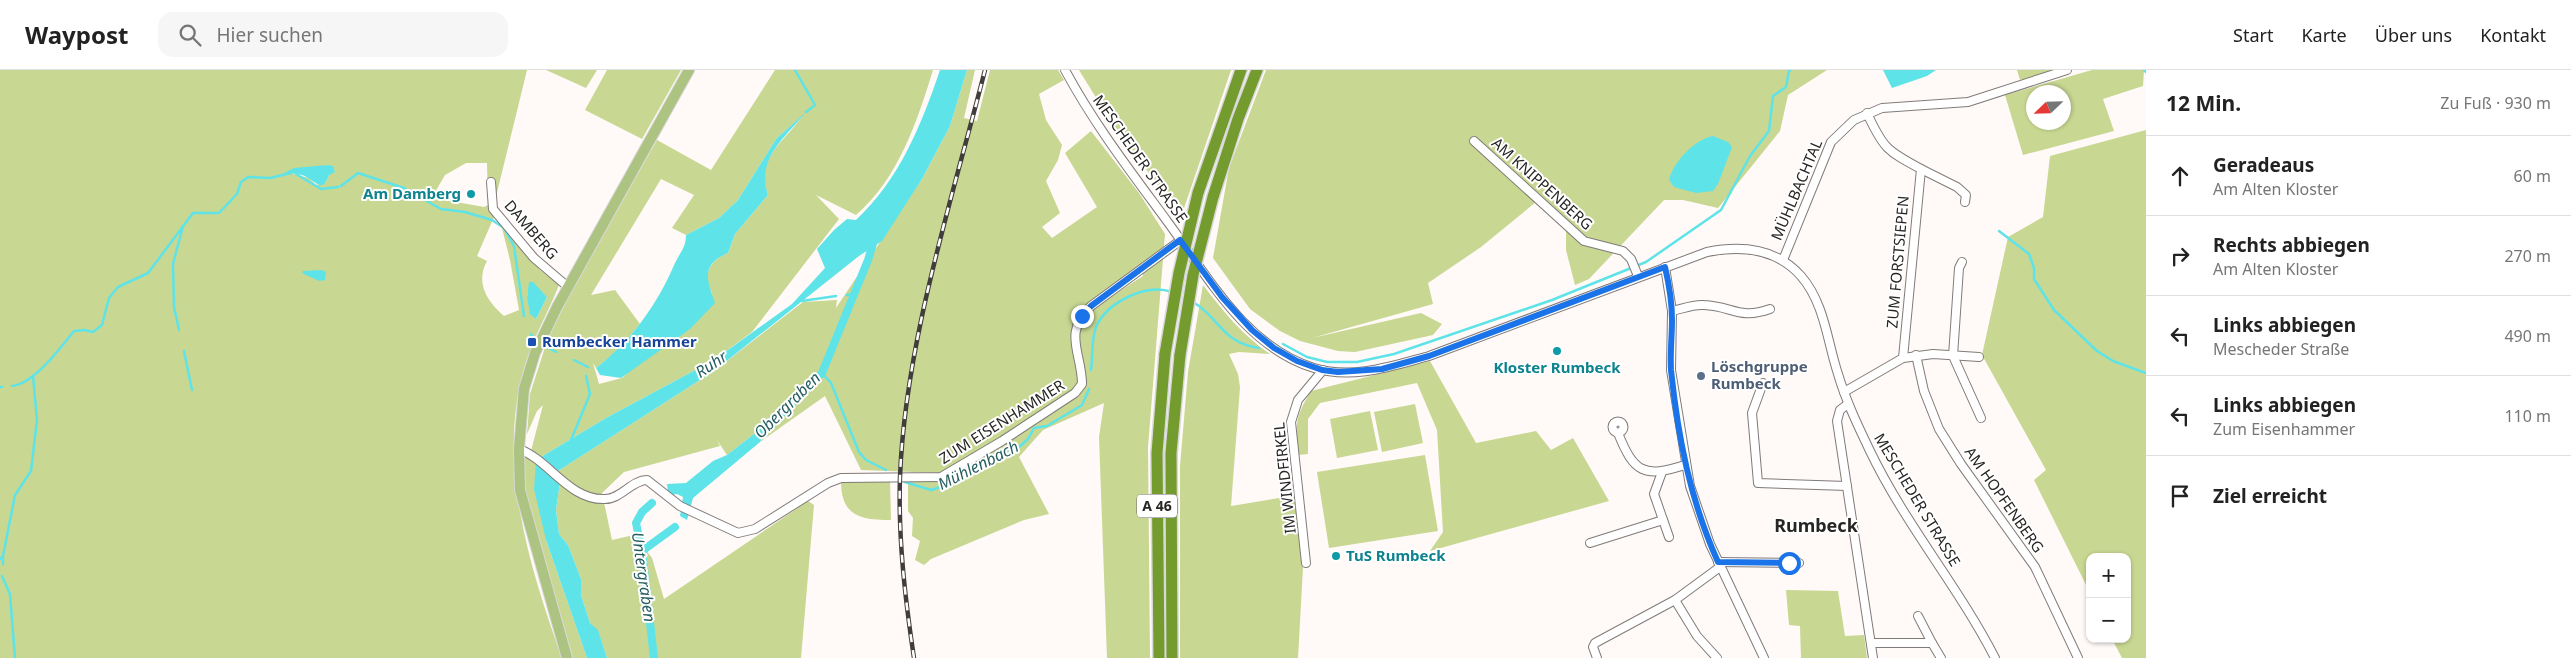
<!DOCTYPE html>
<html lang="de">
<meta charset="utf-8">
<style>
:root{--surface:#fff;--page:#f6f6f6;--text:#222;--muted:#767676;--line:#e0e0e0}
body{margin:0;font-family:"Noto Sans",sans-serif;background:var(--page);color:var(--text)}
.controls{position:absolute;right:15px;bottom:15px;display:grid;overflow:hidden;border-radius:10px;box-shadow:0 1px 4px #0004}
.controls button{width:45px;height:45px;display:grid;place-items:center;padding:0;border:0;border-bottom:1px solid var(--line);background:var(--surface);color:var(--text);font:25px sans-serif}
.compass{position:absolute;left:2026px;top:15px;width:45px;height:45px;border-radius:50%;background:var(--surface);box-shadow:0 1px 4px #0004;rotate:247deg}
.stop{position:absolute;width:15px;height:15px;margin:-11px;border:4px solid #1a73e8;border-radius:50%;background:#fff}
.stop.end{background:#1a73e8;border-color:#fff;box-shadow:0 1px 5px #0008}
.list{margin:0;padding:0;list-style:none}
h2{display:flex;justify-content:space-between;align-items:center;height:65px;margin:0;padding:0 20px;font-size:21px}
h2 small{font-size:16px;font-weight:400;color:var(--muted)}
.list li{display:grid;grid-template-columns:32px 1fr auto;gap:15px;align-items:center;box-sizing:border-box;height:80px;padding:0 20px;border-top:1px solid var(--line)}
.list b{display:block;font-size:19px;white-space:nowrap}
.list p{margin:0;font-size:16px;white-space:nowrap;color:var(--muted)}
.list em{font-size:16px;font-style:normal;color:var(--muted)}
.icon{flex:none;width:28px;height:28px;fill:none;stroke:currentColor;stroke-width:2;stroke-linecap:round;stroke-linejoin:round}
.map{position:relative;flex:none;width:2146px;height:588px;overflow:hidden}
header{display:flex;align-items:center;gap:30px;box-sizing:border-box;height:70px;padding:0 25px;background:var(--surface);border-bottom:1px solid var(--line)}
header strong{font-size:24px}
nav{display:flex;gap:28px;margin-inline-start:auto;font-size:18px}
.search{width:350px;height:45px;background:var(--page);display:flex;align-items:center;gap:12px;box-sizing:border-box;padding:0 18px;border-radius:15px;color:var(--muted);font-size:19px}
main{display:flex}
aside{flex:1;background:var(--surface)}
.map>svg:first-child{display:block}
.green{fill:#c8d791;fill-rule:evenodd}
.water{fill:#5ee4e8}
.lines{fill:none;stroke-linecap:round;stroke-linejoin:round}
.stream{stroke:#5ee4e8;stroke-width:2.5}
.canal{stroke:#5ee4e8;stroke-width:8}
.minor-casing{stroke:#807b79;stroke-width:10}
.major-casing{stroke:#d8d8d8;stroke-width:12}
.highway-casing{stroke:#d8d8d8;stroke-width:14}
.minor{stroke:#fff;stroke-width:8}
.major{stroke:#acc382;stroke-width:10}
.highway{stroke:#749b2e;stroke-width:11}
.rail-casing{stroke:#403d3c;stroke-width:4.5}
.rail{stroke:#fff;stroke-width:2.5;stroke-dasharray:8;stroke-linecap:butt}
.highway-bridge-casing{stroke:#d8d8d8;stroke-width:14;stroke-linecap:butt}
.highway-bridge{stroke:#749b2e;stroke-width:11}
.route{stroke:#1a73e8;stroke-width:6}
.culture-dot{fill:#0f9aa8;stroke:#fff;stroke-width:2}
.transit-dot{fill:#1a4fb4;stroke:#fff;stroke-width:2}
.service-dot{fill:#5c6f8a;stroke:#fff;stroke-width:2}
.labels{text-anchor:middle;stroke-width:4;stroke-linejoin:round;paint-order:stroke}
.shield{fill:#fff;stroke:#686766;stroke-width:1}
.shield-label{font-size:14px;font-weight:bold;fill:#282625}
.street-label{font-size:15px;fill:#282625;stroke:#fff}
.culture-label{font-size:15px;font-weight:bold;fill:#0d838f;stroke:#fff;text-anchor:end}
.transit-label{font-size:15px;font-weight:bold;fill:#164399;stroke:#fff;text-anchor:start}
.service-label{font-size:15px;font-weight:bold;fill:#4e5e75;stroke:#fff;text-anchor:start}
.water-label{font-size:16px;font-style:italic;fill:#265e60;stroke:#fff}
.quarter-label{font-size:18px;font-weight:bold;fill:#282625;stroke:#fff}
</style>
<header>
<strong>Waypost</strong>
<div class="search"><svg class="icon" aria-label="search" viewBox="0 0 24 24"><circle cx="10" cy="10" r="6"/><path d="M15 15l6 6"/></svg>Hier suchen</div>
<nav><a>Start</a><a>Karte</a><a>Über uns</a><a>Kontakt</a></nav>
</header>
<main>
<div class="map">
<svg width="2146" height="588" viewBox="0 0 2146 588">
<rect width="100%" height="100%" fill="#fff9f7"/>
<!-- green -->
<g class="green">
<path d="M0 0H527L493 139 494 147 477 186 487 191C475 213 487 231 504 246L519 240 510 190 500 150 540 200 559 215C549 241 534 266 526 292 495 389 529 496 562 588H0ZM466 93H487L488 135 484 137 445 130 434 124 445 105ZM285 102 329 105 326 112 316 115 309 108ZM536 217 547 227 536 249 527 227 528 221Z"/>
<path d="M546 0H597L586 18Z"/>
<path d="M607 0H681L642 69 585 40Z"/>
<path d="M775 0H933C917 52 898 109 856 145L816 125 839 149 752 262 714 290 606 348 541 387 558 401 714 301 803 232 837 230 836 238 922 109 950 56 967 0H975L964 48 977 51 990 0H1058L1064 10 1039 24 1046 50 1062 75 1058 90 1046 111 1060 143 1042 157 1052 168 1097 137 1065 83 1091 61 1139 123 1165 164 1148 377 1150 588H1107L1099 367 1104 333 1043 360 1019 387 1049 444 1024 450 931 489 924 495 915 490 920 471 912 466 913 448 908 441V411L941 410 1010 371 1067 332 941 403 861 400 825 326 760 372 769 358 754 364 727 385 717 370 720 376 624 402 602 423 612 470 634 465 652 488 664 529 808 431 814 435 801 588H607L598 561 590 553 581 525V509L568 475 559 464 556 440 560 412 546 470 587 588H573L525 420 522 392 531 381 543 335 537 341 527 364 530 324 547 271 570 224 657 70 711 100ZM803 45C784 73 755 87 768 125L735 164 728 183C710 190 701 205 712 223L622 308 599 314 593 293 596 298 616 282 640 254 615 220 591 225 661 109 694 125 672 158 686 165 719 148 738 130 776 69ZM1142 193 1143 206 1103 232 1102 224Z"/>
<path d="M1079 0H1231L1181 147 1108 47Z"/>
<path d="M1266 0H1827L1788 25 1780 61 1718 138 1683 130H1664L1589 209 1575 215 1566 180V151L1536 132 1481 177 1428 213 1433 234 1312 268 1421 243 1442 254 1433 265 1355 282 1338 281 1300 271 1280 261 1250 239 1213 188 1229 98Z"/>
<path d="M2017 0H2059L2023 12 2022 9 2020 10Z"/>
<path d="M2092 0H2144L2143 16 2103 29 2114 61 2023 85 2005 25ZM2034 22H2064V52H2034Z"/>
<path d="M2146 60V588H2122L2112 569H2127V487H2090V523L2034 410 2046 400 1982 285 2008 167 2043 147 2050 86Z"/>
<path d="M1203 215C1223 241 1242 265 1270 284L1239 282 1229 284 1238 304 1240 317 1231 436 1297 425 1303 497 1298 588H1180V396L1188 302Z"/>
<path d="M1430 291 1476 373 1536 361 1551 380 1573 368 1609 431 1430 481 1443 462 1437 360 1417 313 1320 333 1308 349V384L1298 385C1296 354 1294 349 1311 321Z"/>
<path d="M1415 334 1423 373 1382 382 1374 342Z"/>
<path d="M1370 341 1378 380 1337 388 1330 349Z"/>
<path d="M1425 385 1438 461 1329 478 1317 402Z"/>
<path d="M890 410 891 450C860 450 841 446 841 411Z"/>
<path d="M1786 520 1838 521 1845 566 1864 565 1867 588H1801L1800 556 1789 555Z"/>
</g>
<!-- water -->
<g class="water">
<path d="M940 0H967L950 56 922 109 882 171 859 186 714 301 558 401 541 387 606 348 714 290 792 234 825 198 817 179 834 160 847 149 856 150C899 110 921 56 940 0Z"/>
<path d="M1883 0H1936L1927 6 1892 18Z"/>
<path d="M806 42C785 68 756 88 768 125L735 164 728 183C700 195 707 210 715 233L690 259 621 308 600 305 596 298C632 270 657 235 675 193 680 183 686 177 686 165L719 148 738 130 776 69Z"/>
<path d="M1713 66 1728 72 1732 77 1718 114 1713 121 1696 123 1674 117 1669 110C1673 92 1695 69 1713 66Z"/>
<path d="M327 95 333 96 335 102 329 105C323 122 318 114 308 108 302 103 291 104 284 103L294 98Z"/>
<path d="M322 200 326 202 325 210 319 211 302 203 303 201Z"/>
<path d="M529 212H533L547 227 536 249 530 244 527 227Z"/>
<path d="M769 357 760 372 693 428 687 450 680 446 683 427 677 424 671 425 668 423 667 414 686 413 713 391 727 385 754 364Z"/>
<path d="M536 392 560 412 556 440 559 464 568 475 581 509V525L590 553 598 560 607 588H587L546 470 534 419Z"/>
</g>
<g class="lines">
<!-- stream -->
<g class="stream">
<path d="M795 0 815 35 806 42"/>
<path d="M2144 0 2146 2"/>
<path d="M296 104 321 119 338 117"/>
<path d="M341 116 358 103 404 118 441 139 465 142 492 150 504 158 514 176 524 246"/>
<path d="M1999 161 2029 184 2034 198V209L2054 240 2097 281 2113 291 2146 303"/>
<path d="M847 225H854"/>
<path d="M802 231 836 226"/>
<path d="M1193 232C1220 248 1222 273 1259 278"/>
<path d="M179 260 174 237 173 194 183 156"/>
<path d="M531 264 533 268"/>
<path d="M1283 274 1307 287 1327 292H1357L1394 284 1552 230 1646 192 1721 140 1750 86 1769 61 1773 26 1786 17 1789 1 1791 0"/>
<path d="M547 277 556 282"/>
<path d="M184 281 192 320"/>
<path d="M574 290 588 297"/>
<path d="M1091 300C1093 285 1091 270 1096 257 1107 232 1146 213 1172 222"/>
<path d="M822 303 831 313 859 382 866 390 886 400"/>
<path d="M12 316C34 314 60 278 74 261L84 260 93 262 102 255 109 228 118 217 148 203 193 143H219L237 124 241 112 248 107 270 108 291 103"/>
<path d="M0 317H2"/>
<path d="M571 370 590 324 586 306"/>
<path d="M905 412 931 420 944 416 1006 380 1018 378 1028 369 1034 358 1047 356 1082 335 1089 319"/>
<path d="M0 489 3 486 15 425 31 401 37 350 33 306"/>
<path d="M3 494V488"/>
<path d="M2 506 10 524 15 588"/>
</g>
<!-- canal -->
<g class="canal">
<path d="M761 364 822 303 868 190 874 170"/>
<path d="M652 433 642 442 636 453 642 481 654 588"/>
<path d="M642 481 675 457"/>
</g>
<!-- minor casing -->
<g class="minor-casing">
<g id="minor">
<path d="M1065 0C1094 54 1131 102 1167 151 1207 205 1245 277 1314 298 1353 310 1392 296 1429 286L1707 182C1742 175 1776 178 1801 206 1825 234 1827 271 1838 304 1846 331 1858 356 1870 381 1905 454 1958 516 1995 588"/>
<path d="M1474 71 1584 171 1623 181 1631 189 1638 206"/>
<path d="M1921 99 1957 117 1966 125 1965 132"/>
<path d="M491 112 493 139 534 188 568 217"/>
<path d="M1783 190 1831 72 1854 50 1882 38 1968 32 2067 0"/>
<path d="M1962 192 1959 198 1953 286 1981 348"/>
<path d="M1665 197 1672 241 1671 300 1690 416 1710 474 1764 588"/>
<path d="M1672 241C1682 239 1693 234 1704 235 1732 236 1739 250 1770 239"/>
<path d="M1916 285 1924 321 1939 359 1961 394 2035 497 2078 588"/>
<path d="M1903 288 1933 284 1979 287"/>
<path d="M1763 313 1752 343 1758 413 1847 416"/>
<path d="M1844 322 1903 288 1921 99C1887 81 1883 78 1867 43"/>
<path d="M1848 334 1840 340 1837 351 1873 588"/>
<circle cx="1618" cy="357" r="5.5"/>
<path d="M1618 363C1634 403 1644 408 1685 395"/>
<path d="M519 379C549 390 570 431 605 429 621 429 632 410 647 410L680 436 738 463 755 459 828 413 841 408 941 407 1002 371 1075 323 1082 314C1082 283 1062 263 1091 236L1181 170"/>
<path d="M1662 402 1654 424 1669 467"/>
<path d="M1590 473 1663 450"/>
<path d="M1718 492 1799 493"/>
<path d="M1306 493 1291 352 1298 330 1323 300"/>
<path d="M1675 530 1697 566 1717 588"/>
<path d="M1871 573H1932L1918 546"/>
<path d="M1932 573 1941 588"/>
<path d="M1597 588 1593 577 1595 573 1675 530 1720 497"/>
</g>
</g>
<!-- major casing -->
<g class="major-casing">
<path id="major" d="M567 588 520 420 519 379 524 319 535 283 557 237 689 0"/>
</g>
<!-- highway casing -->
<g class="highway-casing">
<g id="highway">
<path d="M1198 123 1241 0"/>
<path d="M1213 127 1238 49 1257 0"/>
<path d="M1159 588 1157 383 1165 284"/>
<path d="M1172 588 1171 383 1180 285"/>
</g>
</g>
<!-- minor -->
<use href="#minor" class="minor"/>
<!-- major -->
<use href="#major" class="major"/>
<!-- highway -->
<use href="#highway" class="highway"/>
<!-- rail casing -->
<g class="rail-casing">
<path id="rail" d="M914 588C905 528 898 468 900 407 905 273 952 130 985 0"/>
</g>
<!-- rail -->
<use href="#rail" class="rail"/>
<!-- highway-bridge casing -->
<g class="highway-bridge-casing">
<g id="highway-bridge">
<path d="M1165 284 1179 203 1198 123"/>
<path d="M1180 285 1193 205 1213 127"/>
</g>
</g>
<!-- highway-bridge -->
<use href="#highway-bridge" class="highway-bridge"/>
</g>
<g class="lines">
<!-- route -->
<path class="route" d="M1082 246 1091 236 1180 170 1222 227 1252 260 1274 278 1297 291 1322 300 1338 302 1382 299 1429 286 1665 197C1669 214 1672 232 1672 250 1672 266 1670 283 1671 300 1678 367 1690 430 1718 492L1789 493"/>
</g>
<!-- markers -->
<g class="culture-dot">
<circle cx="471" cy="124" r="5"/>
<circle cx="1557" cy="281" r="5"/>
<circle cx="1336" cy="486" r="5"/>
</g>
<rect class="transit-dot" x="527" y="267" width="10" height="10" rx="2.5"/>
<circle class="service-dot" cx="1701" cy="306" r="5"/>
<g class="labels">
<!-- shield labels -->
<rect class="shield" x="1137" y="424.5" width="40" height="23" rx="4"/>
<g class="shield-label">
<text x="1157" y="441">A 46</text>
</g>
<!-- street labels -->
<g class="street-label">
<text transform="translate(1140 89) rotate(55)" y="5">MESCHEDER STRASSE</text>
<text transform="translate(1542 114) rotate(42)" y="5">AM KNIPPENBERG</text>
<text transform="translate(1797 120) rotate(-67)" y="5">MÜHLBACHTAL</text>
<text transform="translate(531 160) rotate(49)" y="5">DAMBERG</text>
<text transform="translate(1898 192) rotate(-85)" y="5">ZUM FORSTSIEPEN</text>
<text transform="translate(1002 352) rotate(-32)" y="5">ZUM EISENHAMMER</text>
<text transform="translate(1285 408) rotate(-96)" y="5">IM WINDFIRKEL</text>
<text transform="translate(1917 430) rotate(59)" y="5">MESCHEDER STRASSE</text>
<text transform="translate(2004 430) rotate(55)" y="5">AM HOPFENBERG</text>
</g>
<!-- culture labels -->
<g class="culture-label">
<text x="461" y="129">Am Damberg</text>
<text x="1557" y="303" text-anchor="middle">Kloster Rumbeck</text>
<text x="1346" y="491" text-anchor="start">TuS Rumbeck</text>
</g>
<!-- transit labels -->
<g class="transit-label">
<text x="542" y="277">Rumbecker Hammer</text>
</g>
<!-- service labels -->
<g class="service-label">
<text x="1711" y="302">Löschgruppe<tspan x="1711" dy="17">Rumbeck</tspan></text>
</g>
<!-- water labels -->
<g class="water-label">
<text transform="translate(711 294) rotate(-34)" y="6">Ruhr</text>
<text transform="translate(787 335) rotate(-45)" y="6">Obergraben</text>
<text transform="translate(978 395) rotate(-27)" y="6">Mühlenbach</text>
<text transform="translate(644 507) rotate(82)" y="6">Untergraben</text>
</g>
<!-- quarter labels -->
<g class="quarter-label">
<text x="1816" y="462">Rumbeck</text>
</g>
</g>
</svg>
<div class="controls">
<button>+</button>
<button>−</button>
</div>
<svg class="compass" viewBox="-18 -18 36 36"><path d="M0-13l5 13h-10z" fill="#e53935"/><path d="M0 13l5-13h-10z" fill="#767676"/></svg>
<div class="stop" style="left:1789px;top:493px"></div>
<div class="stop end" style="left:1082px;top:246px"></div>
</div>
<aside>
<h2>12 Min.<small>Zu Fuß · 930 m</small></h2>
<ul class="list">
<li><svg class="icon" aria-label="ahead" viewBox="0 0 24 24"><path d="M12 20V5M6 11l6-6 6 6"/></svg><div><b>Geradeaus</b><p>Am Alten Kloster</p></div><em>60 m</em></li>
<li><svg class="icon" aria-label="right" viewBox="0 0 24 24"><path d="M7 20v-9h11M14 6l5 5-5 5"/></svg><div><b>Rechts abbiegen</b><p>Am Alten Kloster</p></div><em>270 m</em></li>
<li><svg class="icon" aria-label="left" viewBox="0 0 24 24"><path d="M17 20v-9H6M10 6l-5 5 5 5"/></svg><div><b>Links abbiegen</b><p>Mescheder Straße</p></div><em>490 m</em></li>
<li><svg class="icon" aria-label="left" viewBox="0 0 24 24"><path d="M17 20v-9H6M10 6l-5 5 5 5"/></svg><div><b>Links abbiegen</b><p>Zum Eisenhammer</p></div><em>110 m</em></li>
<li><svg class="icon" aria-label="arrive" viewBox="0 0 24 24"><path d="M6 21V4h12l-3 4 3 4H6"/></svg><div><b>Ziel erreicht</b></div></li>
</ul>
</aside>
</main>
